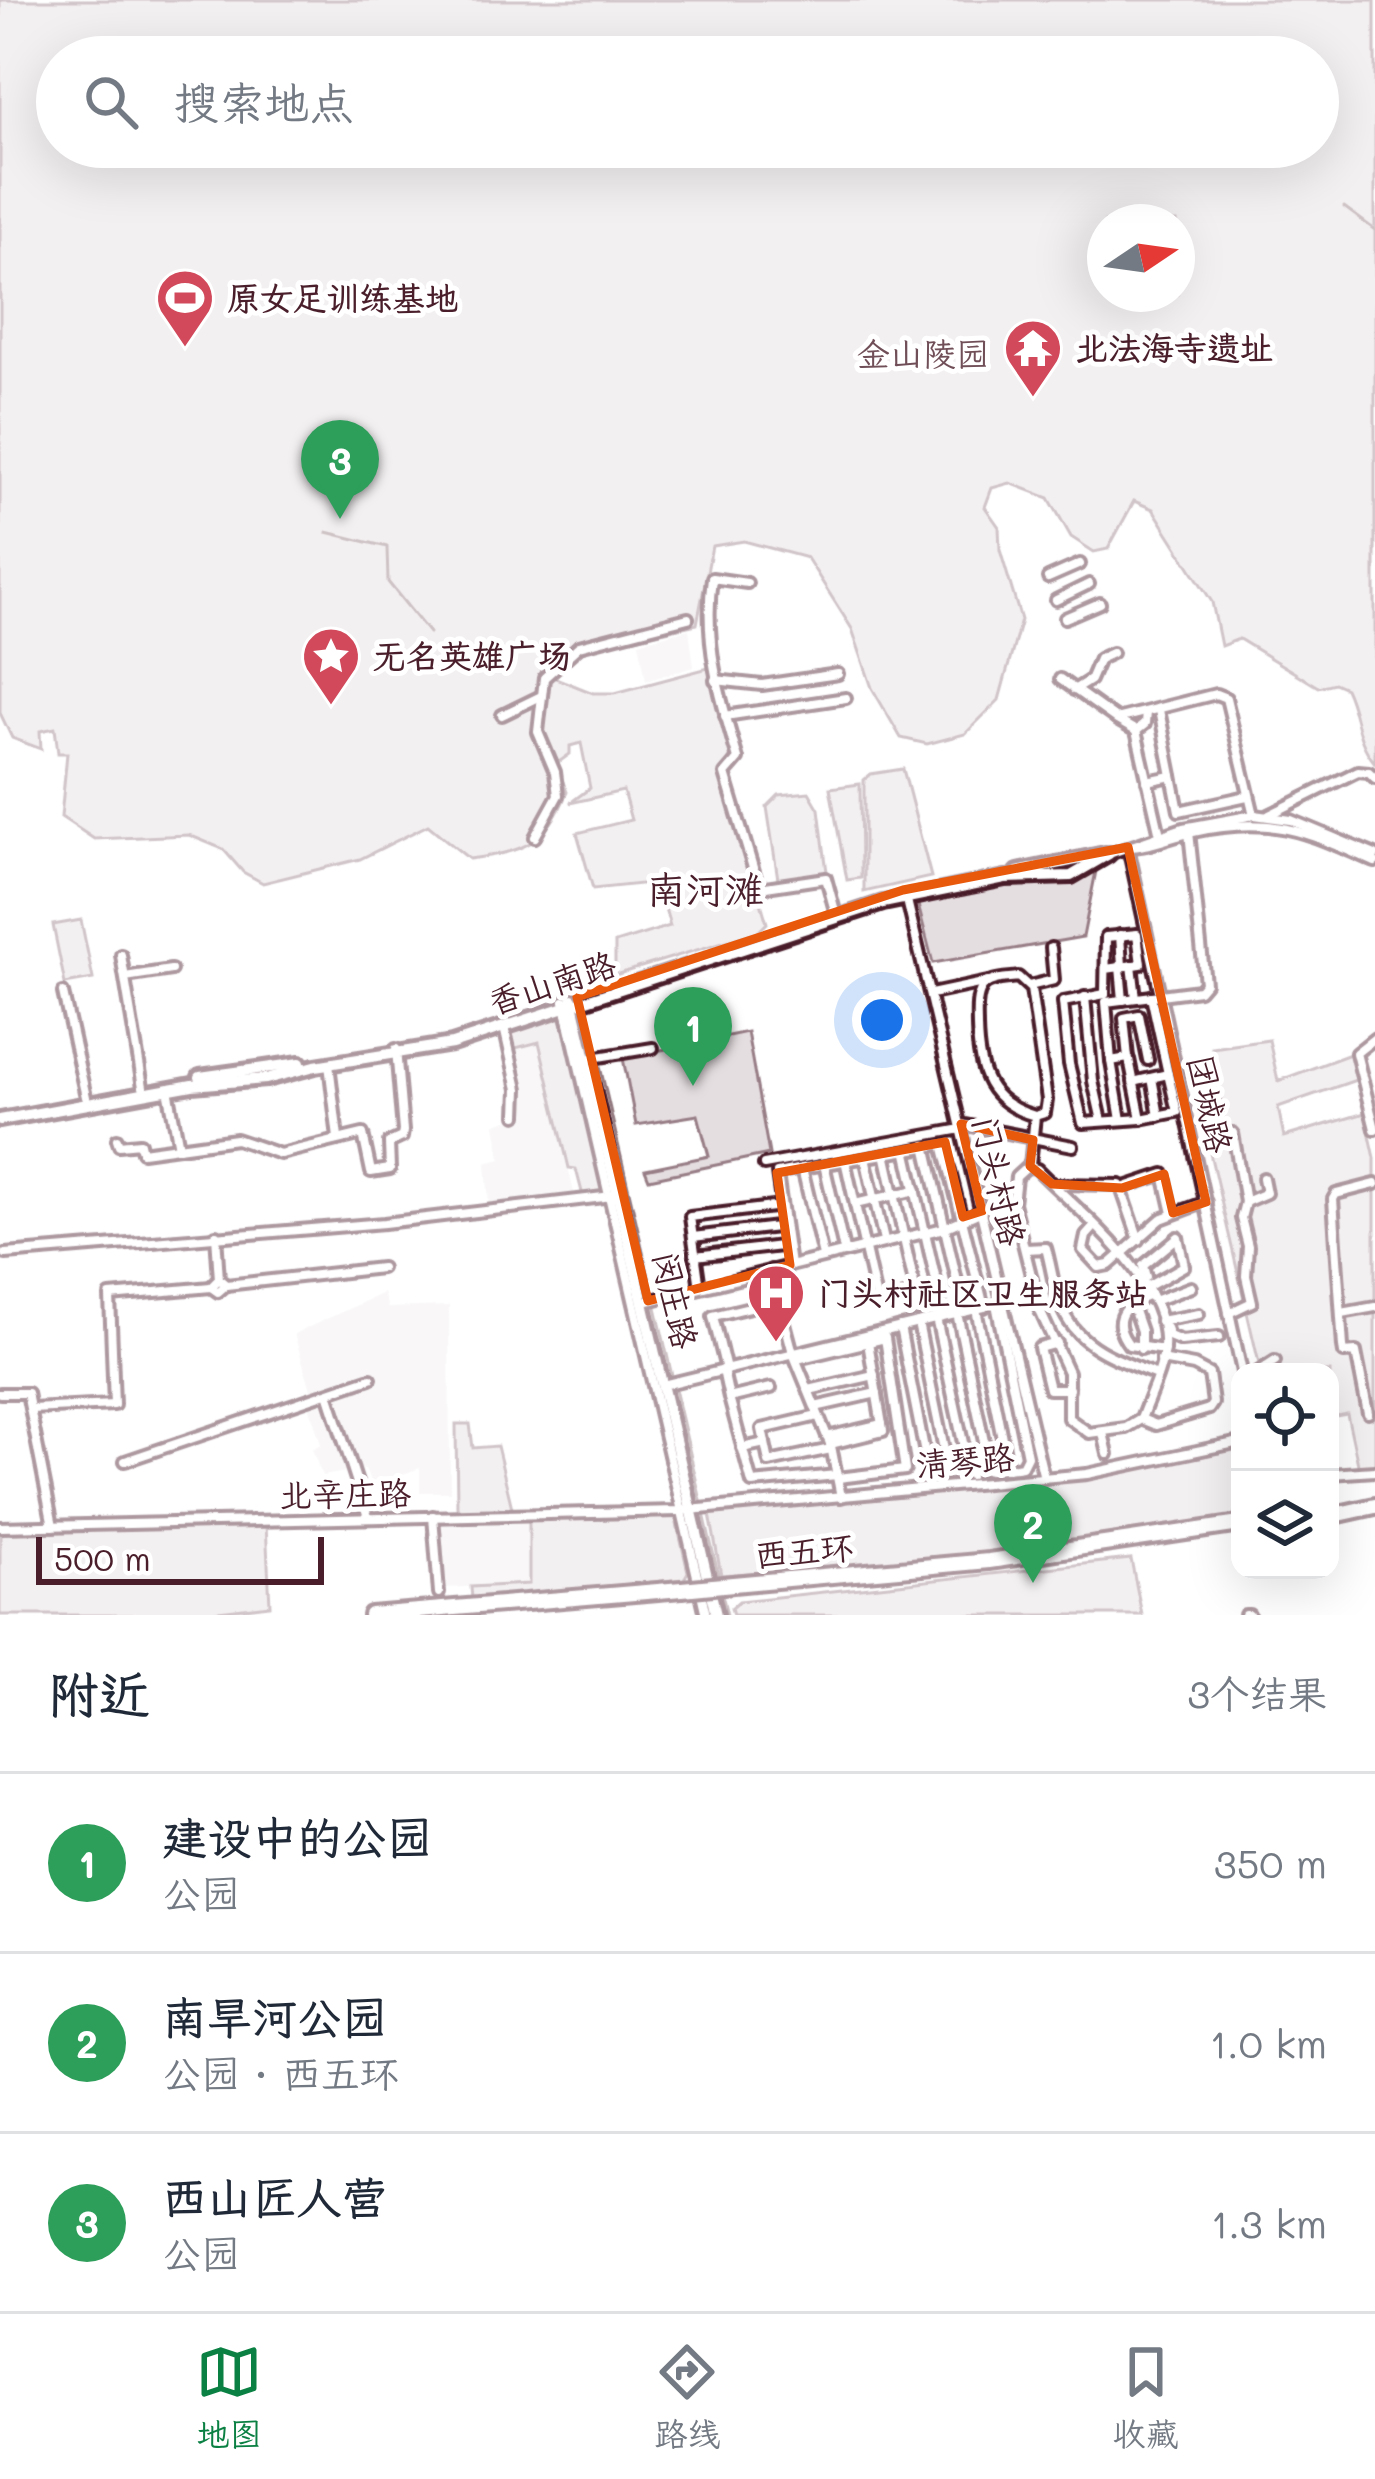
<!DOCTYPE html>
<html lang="zh">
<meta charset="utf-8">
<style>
:root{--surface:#fff;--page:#f6f6f7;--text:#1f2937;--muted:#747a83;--line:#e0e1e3;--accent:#0b8043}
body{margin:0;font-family:Mali,"LXGW WenKai TC",sans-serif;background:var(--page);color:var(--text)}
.controls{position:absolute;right:36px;bottom:36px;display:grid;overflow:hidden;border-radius:24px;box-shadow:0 12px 48px #0002}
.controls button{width:108px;height:108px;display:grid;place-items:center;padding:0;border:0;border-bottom:3px solid var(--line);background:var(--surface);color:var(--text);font:60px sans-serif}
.compass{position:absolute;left:1087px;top:204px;width:108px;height:108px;border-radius:50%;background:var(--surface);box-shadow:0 12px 48px #0002;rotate:77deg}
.scale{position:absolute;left:36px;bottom:30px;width:288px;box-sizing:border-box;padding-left:12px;border:6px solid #4a1f2b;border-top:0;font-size:33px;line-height:42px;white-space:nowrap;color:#4a1f2b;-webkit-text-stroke:9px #fff;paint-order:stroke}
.you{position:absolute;left:882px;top:1020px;width:42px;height:42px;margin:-30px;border:9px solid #fff;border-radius:50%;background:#1a73e8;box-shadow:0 0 0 18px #1a73e833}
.badge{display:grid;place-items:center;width:78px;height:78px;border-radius:50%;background:var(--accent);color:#fff;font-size:39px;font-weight:700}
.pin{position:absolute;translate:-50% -99px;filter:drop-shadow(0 3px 6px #0008)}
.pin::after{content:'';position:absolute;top:63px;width:42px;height:36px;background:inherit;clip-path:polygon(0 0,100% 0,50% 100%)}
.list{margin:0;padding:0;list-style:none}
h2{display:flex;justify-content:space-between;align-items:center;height:156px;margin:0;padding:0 48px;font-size:51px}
h2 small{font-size:39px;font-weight:400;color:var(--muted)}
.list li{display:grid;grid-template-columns:78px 1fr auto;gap:36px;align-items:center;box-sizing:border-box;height:180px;padding:0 48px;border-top:3px solid var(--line)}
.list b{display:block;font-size:45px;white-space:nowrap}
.list p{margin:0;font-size:39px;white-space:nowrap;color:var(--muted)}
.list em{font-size:39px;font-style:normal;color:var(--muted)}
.icon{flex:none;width:66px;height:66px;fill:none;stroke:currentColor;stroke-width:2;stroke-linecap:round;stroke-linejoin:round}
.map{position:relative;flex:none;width:1375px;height:1615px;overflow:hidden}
.search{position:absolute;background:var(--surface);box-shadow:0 12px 48px #0002;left:36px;right:36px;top:36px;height:132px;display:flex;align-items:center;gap:30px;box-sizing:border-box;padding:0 42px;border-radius:66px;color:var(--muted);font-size:45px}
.sheet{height:696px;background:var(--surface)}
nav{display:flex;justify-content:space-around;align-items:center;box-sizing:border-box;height:168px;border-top:3px solid var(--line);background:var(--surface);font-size:33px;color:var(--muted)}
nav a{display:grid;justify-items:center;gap:6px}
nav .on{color:var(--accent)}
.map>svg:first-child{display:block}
.built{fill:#f2eeef}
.green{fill:#e5dee0;stroke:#987e86;stroke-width:3;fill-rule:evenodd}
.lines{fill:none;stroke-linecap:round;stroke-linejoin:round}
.stream{stroke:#91787e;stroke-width:3}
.minor-casing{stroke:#4a1f2b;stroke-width:16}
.major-casing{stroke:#4a1f2b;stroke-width:20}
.highway-casing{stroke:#4a1f2b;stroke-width:22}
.minor{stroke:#fff;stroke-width:8}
.major{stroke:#fff;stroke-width:10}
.highway{stroke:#fff;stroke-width:14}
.highway-bridge-casing{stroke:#4a1f2b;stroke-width:22;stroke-linecap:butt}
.highway-bridge{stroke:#fff;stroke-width:14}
.marked{fill:none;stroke:#e8590c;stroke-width:9;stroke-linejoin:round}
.labels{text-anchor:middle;stroke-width:10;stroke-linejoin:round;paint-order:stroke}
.poi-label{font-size:33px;font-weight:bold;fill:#4a1f2b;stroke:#fff;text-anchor:start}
.park-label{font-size:33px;fill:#714f58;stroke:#fff}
.street-label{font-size:33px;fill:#4a1f2b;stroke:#fff}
.quarter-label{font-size:39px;fill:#4a1f2b;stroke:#fff}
</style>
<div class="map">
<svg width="1375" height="1615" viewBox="0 0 1375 1615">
<rect width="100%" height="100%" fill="#fff"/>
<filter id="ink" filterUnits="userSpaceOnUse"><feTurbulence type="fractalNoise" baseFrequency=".00833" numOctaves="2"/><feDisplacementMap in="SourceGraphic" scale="24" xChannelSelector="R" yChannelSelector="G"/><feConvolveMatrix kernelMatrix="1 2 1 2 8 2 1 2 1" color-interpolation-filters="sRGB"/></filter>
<g filter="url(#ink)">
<!-- built -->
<g class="built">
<path d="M689 629 694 667 646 680 639 642Z"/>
<path d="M539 1041 574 1193 489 1205 486 1163 501 1159 495 1124 514 1118 513 1087 519 1086 512 1049Z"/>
<path d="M383 1293 388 1308 449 1306 450 1492H420V1468L372 1485 365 1469 322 1476 312 1449 321 1444 308 1402 314 1399 294 1334Z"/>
<path d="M529 1519V1584L443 1588 438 1520Z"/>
</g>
<!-- green -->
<g class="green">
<path d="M0 0H1375V763C1355 739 1358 715 1345 688L1334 683 1318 687 1239 639 1221 646 1212 602 1153 509 1134 501 1108 549 1094 552 1071 537 1049 498 1010 483 992 488 985 507 999 527 1000 550 1021 620 999 700 965 734 927 744 901 738 872 688 852 629 807 558 744 541 712 546 697 624 586 649 553 677 593 693H615L708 668 733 752 722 772 767 923 759 931 615 975V943L670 926 659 887 650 883 593 889 577 833 631 820 623 791 570 803 590 788 581 743 570 746V754L556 764 567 792C547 845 522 852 469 859L428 825 360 859 263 883 243 872 223 849 189 835 94 839 61 817 67 753H58L55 728 40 731 41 749 12 738 0 713ZM57 57H1318V147H57ZM1105 222H1177V294H1105Z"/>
<path d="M903 769 931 877 864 892V780L871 774Z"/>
<path d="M860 784 861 878 847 880 830 788Z"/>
<path d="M809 792 819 809 827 872 778 879 767 807 779 795Z"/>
<path d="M1096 871 1083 937 933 963 917 901C949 889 987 884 1022 882 1054 880 1066 888 1096 871Z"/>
<path d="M81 920 93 979 65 984 53 925Z"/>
<path d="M560 1014 605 1194 583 1196 576 1169 569 1168 539 1042 512 1049 509 1031Z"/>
<path d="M747 1032 769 1154 649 1179 645 1169 709 1156 698 1115 636 1125 623 1058Z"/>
<path d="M1269 1040 1278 1081 1350 1054 1356 1080 1278 1107 1284 1137 1365 1113 1375 1158V1468L1359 1469 1347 1414 1330 1417V1372H1261L1206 1136 1226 1128 1212 1048Z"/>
<path d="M456 1424H470L473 1448 497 1446 513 1512 460 1511 457 1507Z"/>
<path d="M1240 1449V1515L1061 1543 903 1562 721 1575 710 1514 1087 1477Z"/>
<path d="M675 1515 688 1572 684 1579 472 1599 471 1587 529 1584V1519Z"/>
<path d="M266 1524 270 1605 184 1615H0V1533Z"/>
<path d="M1131 1559 1142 1615H733L731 1608 739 1601Z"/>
</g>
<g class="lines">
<!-- stream -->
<g class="stream">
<path d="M1344 207 1375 230"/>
<path d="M327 532 387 547 388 582 429 633"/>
<path d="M587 1013 597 1052"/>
<path d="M599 1062 719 1578"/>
<path d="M722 1594 727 1615"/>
</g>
<!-- minor casing -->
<g class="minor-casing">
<g id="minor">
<path d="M1048 578 1080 564"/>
<path d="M747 583 712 578C703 642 720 698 738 759L725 774 759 888 826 878 835 911"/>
<path d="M1056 600 1089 584"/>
<path d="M1065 618 1100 603"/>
<path d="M1060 679 1116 719 1216 694 1226 698 1254 815"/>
<path d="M715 680 762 685 838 674"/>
<path d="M1074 690 1090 680 1099 659 1112 653"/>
<path d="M1159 710 1179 811 1247 796"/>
<path d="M502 715 539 697"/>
<path d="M725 716 846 698"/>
<path d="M1117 720 1136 731 1145 724 1146 712"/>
<path d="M1136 731 1160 835"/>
<path d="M1147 781 1172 776"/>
<path d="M1269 815 1358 771 1369 772 1375 778"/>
<path d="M535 837 558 795 555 772 538 732 544 678 579 646 688 618"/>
<path d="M1128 847 1242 1372"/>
<path d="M1129 847C1150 847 1172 836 1193 832 1271 815 1305 831 1375 862"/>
<path d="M1109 854 1183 828 1254 815 1291 820 1375 855"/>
<path d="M906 896 1044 1478"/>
<path d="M1120 935 1122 966"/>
<path d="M121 955 143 1087"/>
<path d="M1132 965 1136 998"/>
<path d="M1120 967 1123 1000"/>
<path d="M125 977 171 970"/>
<path d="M1029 986 1054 980 1051 948"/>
<path d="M63 993 86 1097"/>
<path d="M931 994 988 982"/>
<path d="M1105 994 1063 1002 1069 1064 1083 1123 1141 1119"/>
<path d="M1105 994 1106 937 1137 934 1141 964 1106 969"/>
<path d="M1151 996 1168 1074"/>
<path d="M1085 997 1093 1081 1102 1121"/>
<path d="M564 1001 706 1615"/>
<path d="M504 1027 518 1089 517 1115"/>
<path d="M1375 1038 1356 1053 1375 1129"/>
<path d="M586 1059 653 1048"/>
<path d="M1129 1059 1141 1119 1177 1112 1168 1074 1133 1082"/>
<path d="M1148 1060 1139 1015 1124 1018 1128 1058 1111 1061 1106 1002 1199 990 1205 983 1189 832"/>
<path d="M1111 1061 1121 1120"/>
<path d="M329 1064 338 1138"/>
<path d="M1152 1078 1159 1116"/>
<path d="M168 1089 179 1147"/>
<path d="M961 1124 1073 1146"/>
<path d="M117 1139 119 1145 140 1143 142 1152 236 1139 280 1154 363 1134 371 1172 390 1169 389 1143 402 1137 403 1131 396 1049"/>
<path d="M926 1145 964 1312"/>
<path d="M906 1149 944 1316"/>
<path d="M865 1157 884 1241"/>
<path d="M845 1160 877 1303 916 1293 885 1153"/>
<path d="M824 1164 844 1250"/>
<path d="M764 1165 962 1129"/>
<path d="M1030 1165 1035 1116 1045 1113 1047 1100 1031 989 1018 977C1007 979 988 978 982 988 975 998 977 1015 977 1027 978 1072 988 1103 1035 1116"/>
<path d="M1028 1166 1037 1169C1080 1214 1169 1279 1164 1348 1162 1372 1149 1396 1141 1419L1126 1428 1089 1433 1068 1418V1372L1040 1311 1013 1203 1016 1177Z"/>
<path d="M1054 1184 1120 1185 1139 1240"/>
<path d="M1122 1188 1164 1174 1173 1213"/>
<path d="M1245 1202 1266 1193 1263 1178"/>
<path d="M855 1204 916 1190"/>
<path d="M1094 1227 1086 1236 1083 1250 1099 1267 1109 1265 1161 1219 1206 1202"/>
<path d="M216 1235 219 1279 226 1285 218 1292 211 1287 219 1279"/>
<path d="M693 1237 777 1227"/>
<path d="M1025 1249 1046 1248C1052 1269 1054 1294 1064 1313 1081 1349 1123 1362 1157 1375"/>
<path d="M6 1254 384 1223 612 1196"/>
<path d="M695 1256 781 1246"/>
<path d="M823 1256 802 1168 943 1144 984 1307"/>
<path d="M790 1265 777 1173 802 1168"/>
<path d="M771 1270 793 1353 831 1446 841 1497"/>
<path d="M1146 1277 1143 1266 1178 1237 1184 1266 1147 1287"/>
<path d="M226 1285 381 1268"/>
<path d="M700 1288 690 1217 773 1207"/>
<path d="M1151 1295C1124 1304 1109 1319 1129 1345L1164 1350"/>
<path d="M648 1301 944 1228 982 1211"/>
<path d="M1154 1301 1191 1287"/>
<path d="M1131 1302 1141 1331V1349"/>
<path d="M976 1309 1008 1468"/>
<path d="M957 1313 990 1470"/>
<path d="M1229 1313 1252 1302 1246 1276 1248 1246 1241 1218 1245 1202 1233 1133"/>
<path d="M1342 1313 1375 1307"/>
<path d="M936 1318 970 1475"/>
<path d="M1160 1321 1199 1314"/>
<path d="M918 1323 949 1474"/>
<path d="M900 1327 929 1474 1016 1467 1022 1466 1027 1456 996 1304"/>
<path d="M1166 1328 1169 1336 1181 1341 1219 1337"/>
<path d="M1057 1343 1039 1348 1049 1389H1069"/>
<path d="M797 1359 885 1338 905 1470 838 1478"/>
<path d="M723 1370 729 1398"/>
<path d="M726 1370 713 1316 779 1300"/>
<path d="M1258 1372 1275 1361"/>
<path d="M667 1384 984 1307"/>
<path d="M771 1388 729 1398 752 1483 837 1475"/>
<path d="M809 1390 874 1375"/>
<path d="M0 1393H27L53 1526"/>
<path d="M328 1393 368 1517"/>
<path d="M815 1407 877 1393"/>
<path d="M31 1409 114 1405 110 1296 211 1287"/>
<path d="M1368 1413 1356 1352 1344 1353 1343 1347 1333 1199 1336 1194 1375 1184"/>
<path d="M818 1416 762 1429 769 1462 831 1449"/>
<path d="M1141 1419 1156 1425 1209 1409 1213 1403 1209 1374 1194 1366 1161 1360"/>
<path d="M1103 1433 1108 1454"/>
<path d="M827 1437 882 1424"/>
<path d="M830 1444 883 1431 868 1342"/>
<path d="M742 1448 765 1443"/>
<path d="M125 1461 371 1378"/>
<path d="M1330 1474 1375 1471"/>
<path d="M433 1516 439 1593"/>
<path d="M0 1527 678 1511 1087 1474 1240 1442"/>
<path d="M1245 1615H1249"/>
</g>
</g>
<!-- major casing -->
<g class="major-casing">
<g id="major">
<path d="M1018 872 1105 854"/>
<path d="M572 999 716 1615"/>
<path d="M200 1077 300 1063"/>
<path d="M0 1120 192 1085 266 1079 315 1066 452 1044 883 903 1005 878 1071 876 1109 854"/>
</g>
</g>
<!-- highway casing -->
<g class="highway-casing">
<g id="highway">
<path d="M1330 1516 1375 1506"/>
<path d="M733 1584 989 1561 1240 1524"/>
<path d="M371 1615 682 1589"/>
</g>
</g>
<!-- minor -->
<use href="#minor" class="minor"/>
<!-- major -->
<use href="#major" class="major"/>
<!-- highway -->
<use href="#highway" class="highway"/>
<!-- highway-bridge casing -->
<g class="highway-bridge-casing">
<path id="highway-bridge" d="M682 1589 733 1584"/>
</g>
<!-- highway-bridge -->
<use href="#highway-bridge" class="highway-bridge"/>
</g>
</g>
<!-- marked area -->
<path d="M0 0H1375V1615H0ZM1128 847 1206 1202 1173 1213 1164 1174 1122 1188 1052 1184 1030 1166 1033 1140 961 1124 982 1211 963 1217 945 1142 777 1173 790 1265 648 1301 577 997 903 890Z" fill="#fff" fill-opacity=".55" fill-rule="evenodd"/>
<path class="marked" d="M1128 847 1206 1202 1173 1213 1164 1174 1122 1188 1052 1184 1030 1166 1033 1140 961 1124 982 1211 963 1217 945 1142 777 1173 790 1265 648 1301 577 997 903 890Z"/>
<!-- icons -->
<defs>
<g id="stadium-pin" transform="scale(3)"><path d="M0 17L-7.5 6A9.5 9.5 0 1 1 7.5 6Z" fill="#d1495b" stroke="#fff"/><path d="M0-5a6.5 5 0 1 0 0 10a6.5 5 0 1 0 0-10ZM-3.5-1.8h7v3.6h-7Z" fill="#fff"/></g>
<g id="temple-pin" transform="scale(3)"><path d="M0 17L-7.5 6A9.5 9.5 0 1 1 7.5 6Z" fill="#d1495b" stroke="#fff"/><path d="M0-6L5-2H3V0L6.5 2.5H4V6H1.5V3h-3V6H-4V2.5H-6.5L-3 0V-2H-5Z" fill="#fff"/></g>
<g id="sight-pin" transform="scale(3)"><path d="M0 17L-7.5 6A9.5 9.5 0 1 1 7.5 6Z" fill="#d1495b" stroke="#fff"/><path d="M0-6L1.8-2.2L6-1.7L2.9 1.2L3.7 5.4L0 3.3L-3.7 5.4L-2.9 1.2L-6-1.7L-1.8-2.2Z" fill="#fff"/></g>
<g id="hospital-pin" transform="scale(3)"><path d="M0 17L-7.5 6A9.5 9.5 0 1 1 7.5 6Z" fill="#d1495b" stroke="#fff"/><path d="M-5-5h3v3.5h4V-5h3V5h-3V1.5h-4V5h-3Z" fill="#fff"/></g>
</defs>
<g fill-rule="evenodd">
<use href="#stadium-pin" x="185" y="298"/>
<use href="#temple-pin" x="1033" y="348"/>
<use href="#sight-pin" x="331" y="656"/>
<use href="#hospital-pin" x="776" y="1293"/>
</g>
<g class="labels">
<!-- poi labels -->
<g class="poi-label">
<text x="227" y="310">原女足训练基地</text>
<text x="1075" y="360">北法海寺遗址</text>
<text x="373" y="668">无名英雄广场</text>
<text x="818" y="1305">门头村社区卫生服务站</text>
</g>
<!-- park labels -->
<g class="park-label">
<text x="923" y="366">金山陵园</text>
</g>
<!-- street labels -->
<g class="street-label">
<text transform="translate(552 983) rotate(-18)" y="12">香山南路</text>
<text transform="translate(1210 1104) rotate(78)" y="12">团城路</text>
<text transform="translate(999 1181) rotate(77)" y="12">门头村路</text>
<text transform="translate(675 1300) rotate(77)" y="12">闵庄路</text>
<text transform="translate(965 1461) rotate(-5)" y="12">清琴路</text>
<text transform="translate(345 1494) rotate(-1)" y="12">北辛庄路</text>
<text transform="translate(804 1551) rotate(-5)" y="12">西五环</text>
</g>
<!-- quarter labels -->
<g class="quarter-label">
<text x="705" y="904">南河滩</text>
</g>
</g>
</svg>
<div class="controls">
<button><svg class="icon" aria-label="locate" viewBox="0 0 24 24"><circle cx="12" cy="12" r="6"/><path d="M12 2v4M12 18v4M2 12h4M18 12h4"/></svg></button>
<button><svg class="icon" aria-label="layers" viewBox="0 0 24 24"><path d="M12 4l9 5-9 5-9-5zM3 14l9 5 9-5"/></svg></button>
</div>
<svg class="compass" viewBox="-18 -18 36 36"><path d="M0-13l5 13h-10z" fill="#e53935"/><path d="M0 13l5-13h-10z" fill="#747a83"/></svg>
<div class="scale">500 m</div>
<div class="you"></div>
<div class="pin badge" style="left:693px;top:1086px;background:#2e9e5b">1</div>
<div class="pin badge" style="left:1033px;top:1583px;background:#2e9e5b">2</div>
<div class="pin badge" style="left:340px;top:519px;background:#2e9e5b">3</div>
<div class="search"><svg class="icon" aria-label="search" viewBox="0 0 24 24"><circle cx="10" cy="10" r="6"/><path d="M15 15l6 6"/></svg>搜索地点</div>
</div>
<section class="sheet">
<h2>附近<small>3个结果</small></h2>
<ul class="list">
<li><span class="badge" style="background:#2e9e5b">1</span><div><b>建设中的公园</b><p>公园</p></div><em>350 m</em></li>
<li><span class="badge" style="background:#2e9e5b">2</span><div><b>南旱河公园</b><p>公园 · 西五环</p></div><em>1.0 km</em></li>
<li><span class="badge" style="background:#2e9e5b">3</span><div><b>西山匠人营</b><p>公园</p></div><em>1.3 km</em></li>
</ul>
</section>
<nav>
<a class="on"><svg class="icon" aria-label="map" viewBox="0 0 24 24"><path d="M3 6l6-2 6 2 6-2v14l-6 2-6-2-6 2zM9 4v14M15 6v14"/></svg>地图</a>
<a><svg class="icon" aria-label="directions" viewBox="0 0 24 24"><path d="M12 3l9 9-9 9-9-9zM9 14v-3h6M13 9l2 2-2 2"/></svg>路线</a>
<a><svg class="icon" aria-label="saved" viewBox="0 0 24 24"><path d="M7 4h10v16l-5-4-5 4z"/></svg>收藏</a>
</nav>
